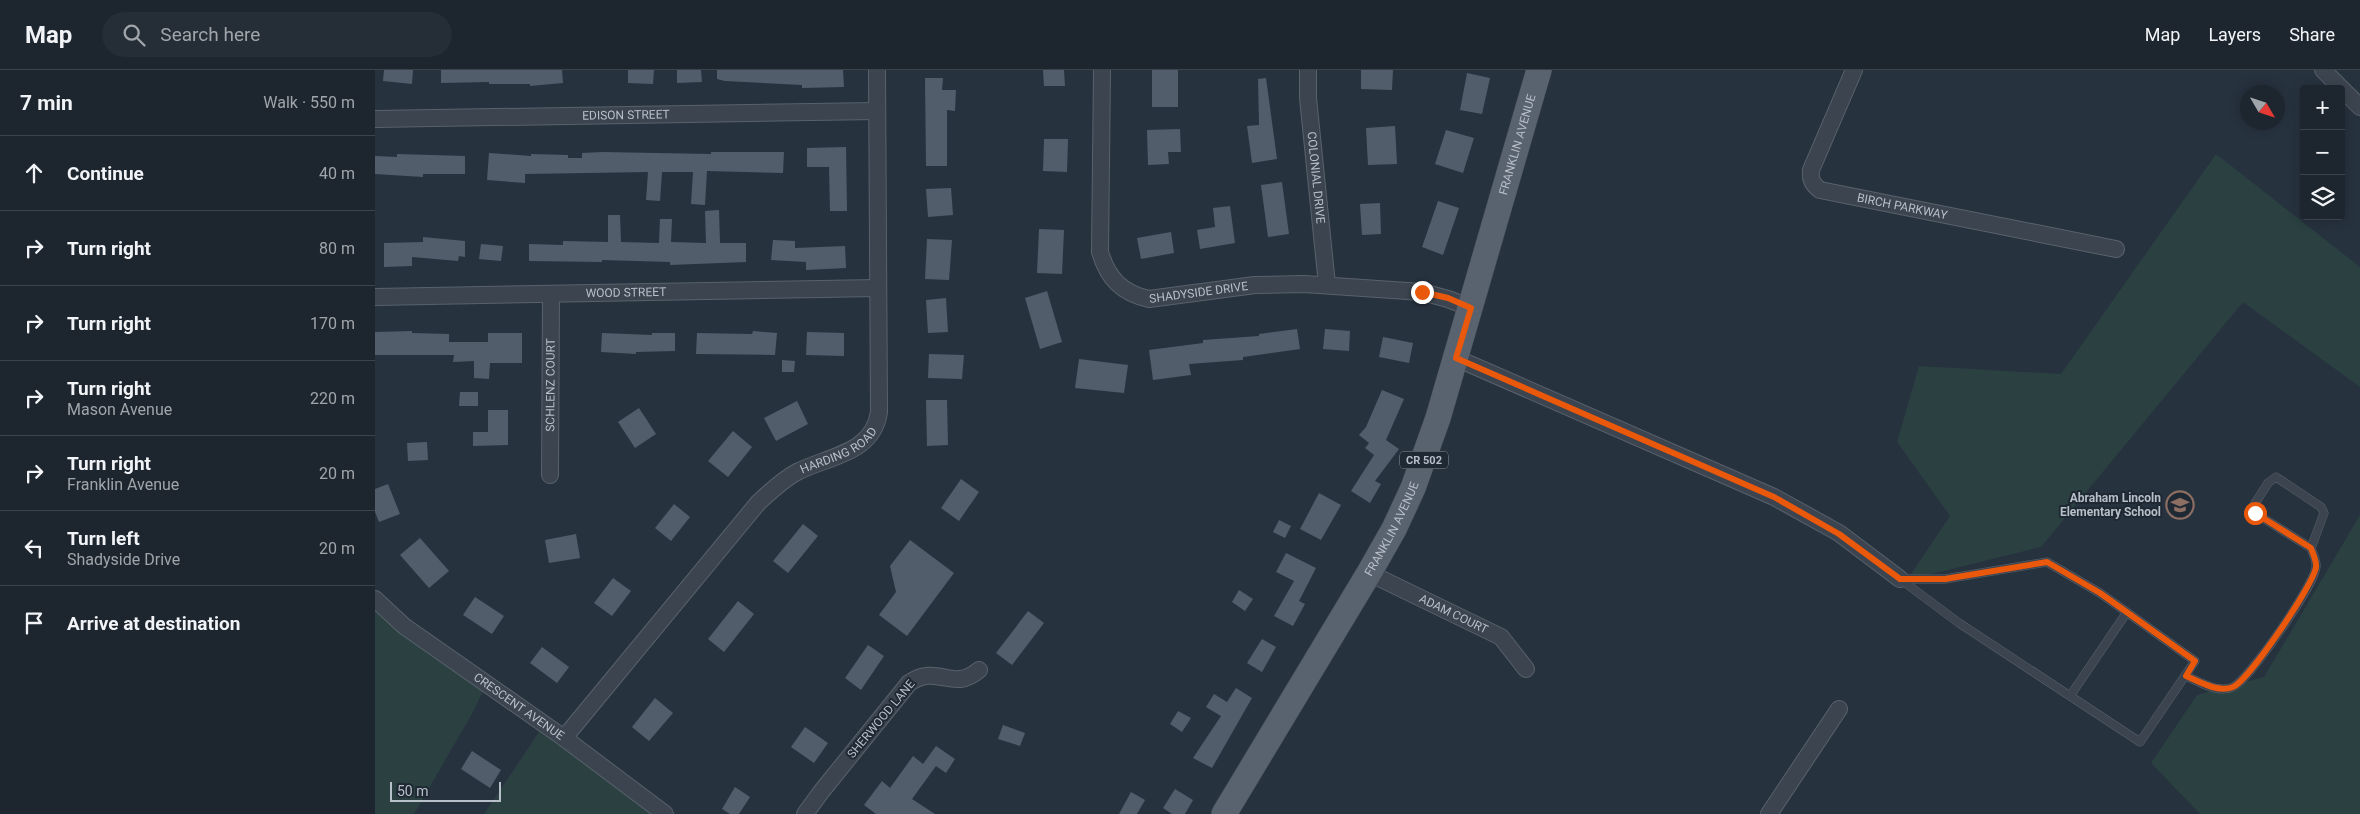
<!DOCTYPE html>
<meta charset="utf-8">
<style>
:root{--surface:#1d262f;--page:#252e37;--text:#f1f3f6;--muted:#a0a5aa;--line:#3b434b}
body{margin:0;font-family:Roboto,sans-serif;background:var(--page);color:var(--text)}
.controls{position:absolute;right:15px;top:15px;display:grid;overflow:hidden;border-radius:5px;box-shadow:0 2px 12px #0003}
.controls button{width:45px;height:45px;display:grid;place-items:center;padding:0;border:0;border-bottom:1px solid var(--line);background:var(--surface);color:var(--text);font:25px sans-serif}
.compass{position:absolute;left:1865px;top:15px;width:45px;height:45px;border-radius:50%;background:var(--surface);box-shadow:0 2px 12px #0003;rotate:129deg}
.scale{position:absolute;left:15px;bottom:12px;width:111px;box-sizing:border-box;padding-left:5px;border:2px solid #b7bfc9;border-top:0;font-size:14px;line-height:18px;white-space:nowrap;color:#b7bfc9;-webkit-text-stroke:4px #1f2934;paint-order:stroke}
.stop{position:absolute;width:15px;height:15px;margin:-11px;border:4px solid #ea580c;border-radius:50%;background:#fff}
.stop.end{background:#ea580c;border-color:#fff;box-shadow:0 1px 5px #0008}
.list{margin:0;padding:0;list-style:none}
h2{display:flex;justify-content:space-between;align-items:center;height:65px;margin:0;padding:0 20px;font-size:21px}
h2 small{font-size:16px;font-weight:400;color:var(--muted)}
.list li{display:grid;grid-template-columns:32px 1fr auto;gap:15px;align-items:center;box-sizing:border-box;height:75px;padding:0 20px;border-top:1px solid var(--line)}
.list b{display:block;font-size:19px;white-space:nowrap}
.list p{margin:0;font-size:16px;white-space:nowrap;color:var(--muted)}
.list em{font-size:16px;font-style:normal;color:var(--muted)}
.icon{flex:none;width:28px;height:28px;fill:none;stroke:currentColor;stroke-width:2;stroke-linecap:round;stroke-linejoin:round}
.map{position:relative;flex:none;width:1985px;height:744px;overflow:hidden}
header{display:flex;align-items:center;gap:30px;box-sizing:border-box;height:70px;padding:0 25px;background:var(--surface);border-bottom:1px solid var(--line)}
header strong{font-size:24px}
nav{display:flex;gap:28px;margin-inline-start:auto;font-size:18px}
.search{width:350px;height:45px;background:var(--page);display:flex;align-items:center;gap:12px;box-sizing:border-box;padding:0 18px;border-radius:28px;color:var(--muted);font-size:19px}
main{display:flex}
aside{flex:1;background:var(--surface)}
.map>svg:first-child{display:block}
.green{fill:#2a4041}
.building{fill:#525d6c}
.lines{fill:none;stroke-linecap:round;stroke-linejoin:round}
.lane-casing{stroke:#58626c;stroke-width:9}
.street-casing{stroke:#58626c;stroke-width:18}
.primary-casing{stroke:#444d58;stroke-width:26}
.lane{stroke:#3b444f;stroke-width:8}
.street{stroke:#3b444f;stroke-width:16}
.primary{stroke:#59636f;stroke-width:25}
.route{stroke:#ea580c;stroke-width:6}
.labels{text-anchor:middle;stroke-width:4;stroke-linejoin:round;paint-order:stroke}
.shield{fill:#1f2934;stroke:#89929c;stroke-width:1}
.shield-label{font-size:11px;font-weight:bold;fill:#b7bfc9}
.street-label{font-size:12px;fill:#b7bfc9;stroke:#1f2934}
.poi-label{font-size:12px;font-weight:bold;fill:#b7bfc9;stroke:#1f2934;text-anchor:end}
</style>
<header>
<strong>Map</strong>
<div class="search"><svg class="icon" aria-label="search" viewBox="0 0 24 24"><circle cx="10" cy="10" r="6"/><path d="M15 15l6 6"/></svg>Search here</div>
<nav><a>Map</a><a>Layers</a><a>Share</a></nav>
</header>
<main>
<aside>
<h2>7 min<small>Walk · 550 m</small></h2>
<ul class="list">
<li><svg class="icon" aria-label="ahead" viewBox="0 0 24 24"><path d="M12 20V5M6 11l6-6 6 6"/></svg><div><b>Continue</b></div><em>40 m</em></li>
<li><svg class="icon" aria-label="right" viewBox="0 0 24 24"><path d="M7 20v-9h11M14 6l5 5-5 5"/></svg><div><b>Turn right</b></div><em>80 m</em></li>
<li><svg class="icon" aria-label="right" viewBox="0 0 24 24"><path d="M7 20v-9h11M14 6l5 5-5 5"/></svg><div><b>Turn right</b></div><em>170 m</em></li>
<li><svg class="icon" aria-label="right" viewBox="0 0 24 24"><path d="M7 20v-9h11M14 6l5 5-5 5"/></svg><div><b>Turn right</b><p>Mason Avenue</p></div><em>220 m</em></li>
<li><svg class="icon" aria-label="right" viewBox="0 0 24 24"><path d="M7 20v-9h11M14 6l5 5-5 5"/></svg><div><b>Turn right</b><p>Franklin Avenue</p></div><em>20 m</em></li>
<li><svg class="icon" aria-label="left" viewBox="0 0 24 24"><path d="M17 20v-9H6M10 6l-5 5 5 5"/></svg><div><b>Turn left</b><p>Shadyside Drive</p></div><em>20 m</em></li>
<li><svg class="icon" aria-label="arrive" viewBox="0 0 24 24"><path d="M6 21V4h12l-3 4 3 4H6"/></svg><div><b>Arrive at destination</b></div></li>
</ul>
</aside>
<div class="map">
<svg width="1985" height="744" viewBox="0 0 1985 744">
<rect width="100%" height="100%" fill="#27323f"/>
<!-- green -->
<g class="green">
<path d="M1841 84 1985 197V317L1868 232 1666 477 1532 510 1575 446 1522 372 1544 296 1686 304Z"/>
<path d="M1985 445V744H1825L1776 693 1822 625 1889 607Z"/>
<path d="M0 528 111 615 97 644 39 744H0Z"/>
<path d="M172 650 294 744H109Z"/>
</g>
<!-- building -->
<g class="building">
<path d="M9 0H38L37 14 8 11Z"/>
<path d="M66 0H187L188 13 155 16V14H114V12L66 13Z"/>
<path d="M253 0H279L278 14 253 13Z"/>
<path d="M302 0H326L327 12 302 13Z"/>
<path d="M342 0H468L469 17 427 18V15L350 11 342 9Z"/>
<path d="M668 0H689L690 16H669Z"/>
<rect x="777" y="0" width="26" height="37"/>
<path d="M986 0H1018L1017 20 986 19Z"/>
<path d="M1092 3 1115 8 1107 44 1085 40Z"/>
<path d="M550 8H568L567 20H581L580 41 572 40V96H551Z"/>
<path d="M891 8 902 89 877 93 872 56 884 55 883 9Z"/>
<path d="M1020 56 1022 94 993 95 991 58Z"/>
<path d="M805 59 806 82H793L794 94 773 95 772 60Z"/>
<path d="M1071 60 1099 68 1088 103 1060 94Z"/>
<path d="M669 69H693L692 102 668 101Z"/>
<path d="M471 77 472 141H455L454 97H432V78Z"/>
<path d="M227 82 336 84V82H409L408 103 332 101 330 135 316 134 318 102H287L285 131 271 130 273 102 150 104V113L112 110 114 83 156 86V84L193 85V88H207V83Z"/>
<path d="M22 84 90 86V104H48V107L0 104V86L22 87Z"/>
<path d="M907 112 914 164 893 167 886 115Z"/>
<path d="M576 118 578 145 553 147 551 119Z"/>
<path d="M1063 131 1084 138 1068 185 1047 177Z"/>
<path d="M1005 133 1006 164 987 165 985 134Z"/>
<path d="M855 136 860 173 825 179 822 160 840 157 838 138Z"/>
<path d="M344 140 345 173H371V192L295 195V192L227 190V192L154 191V174L188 175V171L233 172V145H245L246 172 284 173 285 149H297L296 172 331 173 330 141Z"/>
<path d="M664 159 689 160 687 204 662 203Z"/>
<path d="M796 162 799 183 766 189 762 168Z"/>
<path d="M48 167 90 171V187L84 186 83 191 37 187V196L9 197V173L48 172Z"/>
<path d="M552 169 577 170 574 210 550 209Z"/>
<path d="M398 170 420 171V178L470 176 471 198 431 200V192L396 190Z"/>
<path d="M106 174 128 176 126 191 104 189Z"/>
<path d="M672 221 687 272 665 279 650 228Z"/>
<path d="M571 228 573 262 553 263 551 230Z"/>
<path d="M922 259 925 279 868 287V290L814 294 816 305 778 310 774 280 828 273V270L884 266V264Z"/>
<path d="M950 259 975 261 974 281 948 279Z"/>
<path d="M37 261V263L74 264V272H113V263H147V293H115L114 309 99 308V291L78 292 79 285H0V262Z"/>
<path d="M378 261 402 263 400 285 321 284 322 263 377 264Z"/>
<path d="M432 262 469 263V286L431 285Z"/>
<path d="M227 263 277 265V263H300V281L261 282V284L226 282Z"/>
<path d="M1008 267 1038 273 1034 293 1004 287Z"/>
<path d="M554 284 589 285 587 309 553 308Z"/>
<path d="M704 289 753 295 749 323 700 318Z"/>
<path d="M407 290 420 291 419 302H407Z"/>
<path d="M1007 320 1029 329 1011 370 1024 379 1000 411 1006 414 995 433 976 421 999 385 990 378 994 373 984 365 991 357Z"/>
<path d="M85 322H103V336H84Z"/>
<path d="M551 330H572L573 375 552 376Z"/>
<path d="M422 331 433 354 401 371 389 348Z"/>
<path d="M264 338 281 364 260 378 243 352Z"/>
<path d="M113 340H133V375L98 376V362H113Z"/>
<path d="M358 361 377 377 353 407 333 391Z"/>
<path d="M52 372 53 390 33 391 32 373Z"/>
<path d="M586 409 604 422 584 451 566 438Z"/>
<path d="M13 414 25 444 4 452 0 442V419Z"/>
<path d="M944 423 966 435 946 470 925 459Z"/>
<path d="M299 434 315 447 296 471 280 458Z"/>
<path d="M904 450 916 456 910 468 898 462Z"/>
<path d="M428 454 443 466 413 503 398 491Z"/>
<path d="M201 464 205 488 174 493 170 470Z"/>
<path d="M45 468 74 501 54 518 25 485Z"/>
<path d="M535 470 579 503 532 566 504 545 521 522 515 496Z"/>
<path d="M911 483 941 498 924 531 930 534 918 556 899 546 919 511 901 502Z"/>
<path d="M238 508 256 521 237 546 219 533Z"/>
<path d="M864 520 878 529 870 541 857 532Z"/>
<path d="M100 527 129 546 117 564 88 545Z"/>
<path d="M363 531 379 544 349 582 333 569Z"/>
<path d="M653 541 669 553 637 595 621 583Z"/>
<path d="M887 569 901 577 887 602 872 593Z"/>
<path d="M493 575 509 586 486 620 470 608Z"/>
<path d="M167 577 194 597 182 613 155 593Z"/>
<path d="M861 618 877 628 837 698 818 688 846 646 831 637 839 624 852 632Z"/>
<path d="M280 628 298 643 274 671 257 657Z"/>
<path d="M803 641 816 648 807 662 795 654Z"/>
<path d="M628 655 650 663 645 676 623 669Z"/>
<path d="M430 657 453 673 439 693 416 677Z"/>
<path d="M561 676 580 689 571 703 561 696 537 729 560 744H501L489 735 507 711 515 718 538 686 548 694Z"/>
<path d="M97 681 126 700 115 718 86 699Z"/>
<path d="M360 717 375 727 364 744H355L347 739Z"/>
<path d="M800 719 818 730 810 744H797L788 738Z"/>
<path d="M756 722 770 730 762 744H744Z"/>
</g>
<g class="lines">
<!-- lane casing -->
<g class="lane-casing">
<g id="lane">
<path d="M1672 492 1725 523 1820 591 1765 672 1584 553 1525 509H1570Z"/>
<path d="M1811 606C1825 612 1843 624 1858 617 1874 610 1940 514 1941 497 1942 491 1938 484 1936 478L1880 443 1877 438 1893 413 1901 407 1946 437 1949 443 1936 478"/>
<path d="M1695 626 1752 542"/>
</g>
</g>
<!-- street casing -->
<g class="street-casing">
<g id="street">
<path id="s1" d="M727 0 725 182C733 209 747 223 774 229L880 215 929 214 1047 222 1073 229 1096 238"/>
<path id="s2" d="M933 0V28L952 215"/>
<path id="s3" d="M1479 0 1436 100C1435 109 1437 114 1445 120L1741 179"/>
<path d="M1948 0 1985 37"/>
<path id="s4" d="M0 49 502 41"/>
<path id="s5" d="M0 227 503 218"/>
<path d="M1081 288 1399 427 1464 463 1525 509"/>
<path id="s6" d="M175 405 176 224"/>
<path id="s7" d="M994 503 1126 567 1151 599"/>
<path id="s8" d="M0 529 29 556 189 668 290 744"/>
<path id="s9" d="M189 668 383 433C395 422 407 410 422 402 453 386 498 384 504 342L502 0"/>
<path d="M430 744 446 722 534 613C564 593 577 623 604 600"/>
<path d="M1394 744 1464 639"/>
</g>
</g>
<!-- primary casing -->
<g class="primary-casing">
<g id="primary">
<path id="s10" d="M849 744 994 503 1019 459 1038 418 1063 348 1164 0"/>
</g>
</g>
<!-- lane -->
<use href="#lane" class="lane"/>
<!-- street -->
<use href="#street" class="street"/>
<!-- primary -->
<use href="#primary" class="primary"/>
</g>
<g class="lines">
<!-- route -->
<path class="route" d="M1047 222 1073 228 1096 238 1081 288 1399 427 1464 464 1525 509H1570L1672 492 1725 523 1820 591 1811 606C1825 612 1843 623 1858 617 1874 610 1939 514 1941 497 1942 492 1938 484 1936 478L1880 443"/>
</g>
<!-- icons -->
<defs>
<g id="school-ring" transform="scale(1.4375)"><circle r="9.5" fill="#1f2934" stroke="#8d6e63" stroke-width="1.5"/><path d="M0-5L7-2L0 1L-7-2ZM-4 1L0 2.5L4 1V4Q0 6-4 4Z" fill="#8d6e63"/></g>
</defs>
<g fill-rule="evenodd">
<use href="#school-ring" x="1805" y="435"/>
</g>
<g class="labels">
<!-- shield labels -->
<rect class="shield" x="1025" y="381.5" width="48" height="17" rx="4"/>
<g class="shield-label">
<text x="1049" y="394">CR 502</text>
</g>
<!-- street labels -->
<g class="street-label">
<text dy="4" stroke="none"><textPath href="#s4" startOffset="251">EDISON STREET</textPath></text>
<text dy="4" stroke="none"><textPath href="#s10" startOffset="736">FRANKLIN AVENUE</textPath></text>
<text dy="4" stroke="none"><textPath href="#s2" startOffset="108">COLONIAL DRIVE</textPath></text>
<text dy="4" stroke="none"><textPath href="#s3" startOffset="216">BIRCH PARKWAY</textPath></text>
<text dy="4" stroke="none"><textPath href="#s1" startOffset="304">SHADYSIDE DRIVE</textPath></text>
<text dy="4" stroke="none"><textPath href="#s5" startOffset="251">WOOD STREET</textPath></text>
<text dy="4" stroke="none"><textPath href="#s6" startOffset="90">SCHLENZ COURT</textPath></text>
<text dy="4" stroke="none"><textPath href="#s9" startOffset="402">HARDING ROAD</textPath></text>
<text dy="4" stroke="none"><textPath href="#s10" startOffset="331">FRANKLIN AVENUE</textPath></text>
<text dy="4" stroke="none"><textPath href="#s7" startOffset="94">ADAM COURT</textPath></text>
<text dy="4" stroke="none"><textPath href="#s8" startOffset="180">CRESCENT AVENUE</textPath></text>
<text transform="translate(506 649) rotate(-50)" y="4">SHERWOOD LANE</text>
</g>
<!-- poi labels -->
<g class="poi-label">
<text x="1786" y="432">Abraham Lincoln<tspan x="1786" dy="14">Elementary School</tspan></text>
</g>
</g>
</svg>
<div class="controls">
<button>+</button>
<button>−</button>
<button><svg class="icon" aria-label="layers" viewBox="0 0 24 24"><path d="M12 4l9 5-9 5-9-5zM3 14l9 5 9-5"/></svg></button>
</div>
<svg class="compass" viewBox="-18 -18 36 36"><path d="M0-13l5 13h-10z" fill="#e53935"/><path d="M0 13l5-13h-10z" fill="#a0a5aa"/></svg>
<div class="scale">50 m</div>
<div class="stop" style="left:1880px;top:443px"></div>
<div class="stop end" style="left:1047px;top:222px"></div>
</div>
</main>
